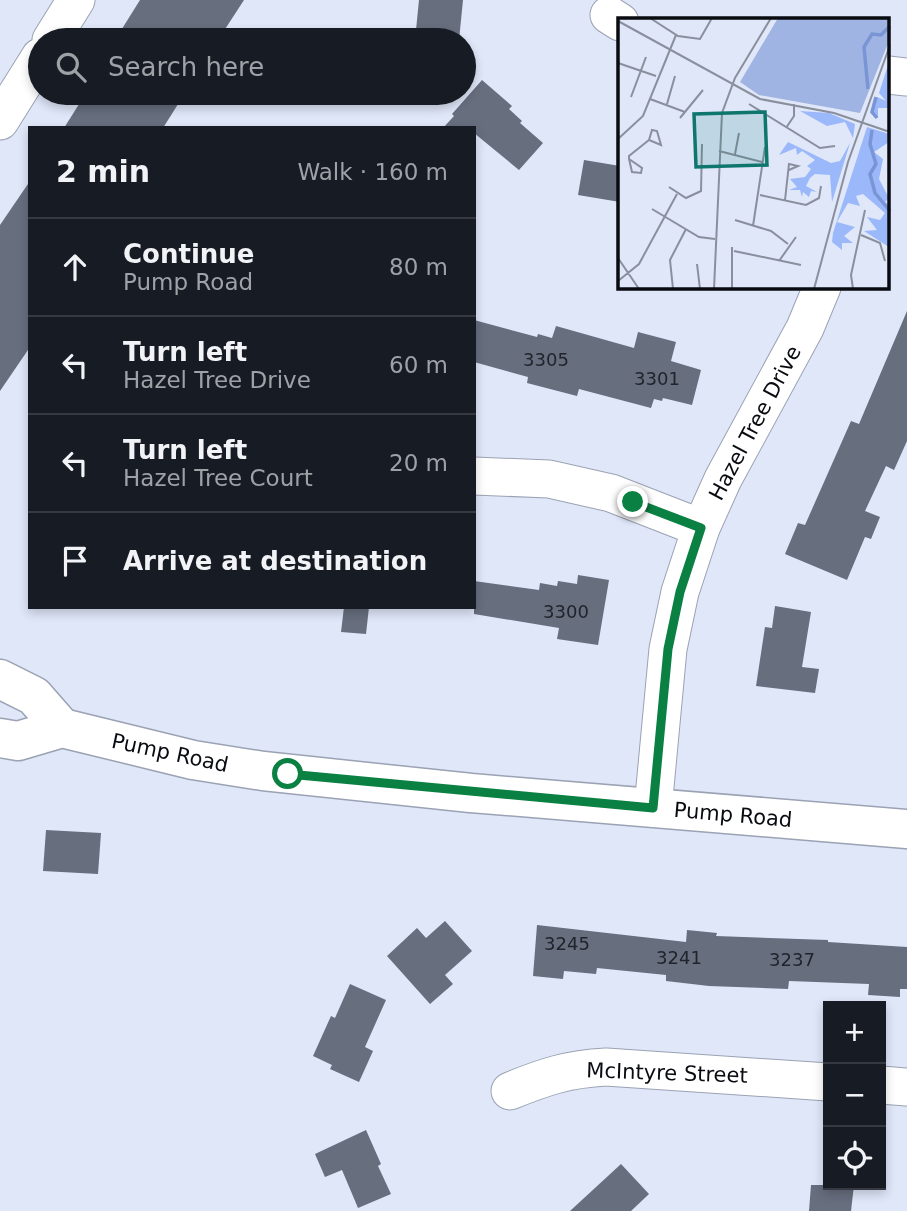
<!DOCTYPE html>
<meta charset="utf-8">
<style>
:root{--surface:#171b24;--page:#242831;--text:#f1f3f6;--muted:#9ea1a6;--line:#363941}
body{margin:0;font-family:"DejaVu Sans",sans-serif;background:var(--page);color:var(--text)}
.controls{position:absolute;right:21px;bottom:21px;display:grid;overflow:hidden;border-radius:0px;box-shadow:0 4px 10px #0003}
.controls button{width:63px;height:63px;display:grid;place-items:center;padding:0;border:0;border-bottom:2px solid var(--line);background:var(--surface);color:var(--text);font:35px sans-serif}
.stop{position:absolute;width:21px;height:21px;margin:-16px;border:5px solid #0b8043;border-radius:50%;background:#fff}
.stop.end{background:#0b8043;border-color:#fff;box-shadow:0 2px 7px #0008}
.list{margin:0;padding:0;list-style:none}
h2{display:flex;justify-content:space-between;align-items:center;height:91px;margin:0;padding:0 28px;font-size:30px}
h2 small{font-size:23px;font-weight:400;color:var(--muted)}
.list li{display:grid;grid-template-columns:46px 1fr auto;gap:21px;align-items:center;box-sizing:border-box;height:98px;padding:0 28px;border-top:2px solid var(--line)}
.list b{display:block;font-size:26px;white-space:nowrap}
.list p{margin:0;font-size:23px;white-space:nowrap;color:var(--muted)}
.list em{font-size:23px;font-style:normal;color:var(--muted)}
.icon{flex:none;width:38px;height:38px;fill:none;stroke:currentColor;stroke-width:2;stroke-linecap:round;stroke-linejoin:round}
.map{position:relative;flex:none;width:907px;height:1211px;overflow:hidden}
.search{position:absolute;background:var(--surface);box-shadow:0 4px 10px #0003;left:28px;top:28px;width:448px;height:77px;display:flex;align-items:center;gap:18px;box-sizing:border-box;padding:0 24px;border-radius:38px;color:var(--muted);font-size:26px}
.panel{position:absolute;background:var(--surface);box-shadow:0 4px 10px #0003;left:28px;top:126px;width:448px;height:483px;border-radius:0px}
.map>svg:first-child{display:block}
.building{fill:#676e7e}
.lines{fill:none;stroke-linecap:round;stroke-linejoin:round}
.minor-casing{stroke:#9aa2b3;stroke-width:39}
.secondary-casing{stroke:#9aa2b3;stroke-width:41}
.minor{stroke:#fff;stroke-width:37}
.secondary{stroke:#fff;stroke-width:38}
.route{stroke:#0b8043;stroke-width:9}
.labels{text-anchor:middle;stroke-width:5;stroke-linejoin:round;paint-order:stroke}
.number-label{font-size:18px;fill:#20242c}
.street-label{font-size:21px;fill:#090b11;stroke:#fff}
.inset-river{fill:none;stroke:#7a95d5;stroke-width:3.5}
.inset-road{fill:none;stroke:#898f9c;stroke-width:2}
.view{fill:#0f766e;fill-opacity:0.15;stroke:#0f766e;stroke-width:3.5}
.inset-edge{fill:none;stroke:#090b11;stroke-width:3.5}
</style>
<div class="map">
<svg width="907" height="1211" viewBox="0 0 907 1211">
<rect width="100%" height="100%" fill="#dfe7f9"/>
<!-- building -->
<g class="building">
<path d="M140 0H244L218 40H115Z"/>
<path d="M419 0H463L459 40H415Z"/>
<path d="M482 80 512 106 509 109 522 121 520 123 543 143 519 170 474 133V128H443L454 116 452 114Z"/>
<path d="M86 93H185L163 128H64Z"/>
<path d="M584 160 620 166V202L578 195Z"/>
<path d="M30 181V347L0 391V225Z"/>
<path d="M907 311V441L894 470 886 466 865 511 880 517 871 539 865 537 847 580 785 554 798 523 805 525 851 421 859 424Z"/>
<path d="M474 320 537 337 538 334 552 338 556 326 634 348 638 332 676 342 671 361 701 370 692 405 663 398 662 401 654 399 651 408 579 389 577 396 527 383 528 377 474 362Z"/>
<path d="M578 575 609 580 598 645 557 639 559 628 474 614V581L539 590 540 583 557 586 558 581 577 584Z"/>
<path d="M775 606 811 612 802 667 819 669 815 693 756 686 765 627 772 628Z"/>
<path d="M344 607H369L366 634 341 632Z"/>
<path d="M46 830 101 833 98 874 43 871Z"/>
<path d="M445 921 472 951 445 975 453 984 430 1004 387 956 417 928 426 938Z"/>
<path d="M537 925 686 942 687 930 717 933 716 936 828 940V942L907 947V989H900V997L868 995 869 984 789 981 788 989 709 986 666 981V975L597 968 596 974 564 971 563 979 533 976Z"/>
<path d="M350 984 386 1000 365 1047 373 1051 359 1082 330 1069 332 1065 313 1056 331 1016 335 1018Z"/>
<path d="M366 1130 381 1164 378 1166 391 1194 358 1208 342 1170 325 1177 315 1154Z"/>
<path d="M621 1164 649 1194 631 1211H570Z"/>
<path d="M811 1185H854L851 1211H809Z"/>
</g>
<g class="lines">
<!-- minor casing -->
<g class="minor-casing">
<g id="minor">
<path d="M609 15 620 22"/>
<path d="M51 40 76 0"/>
<path d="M888 75 907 77"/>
<path d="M0 121 40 57"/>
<path d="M474 476 549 479 611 493 701 528"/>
<path d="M653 808 668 649 680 592 701 528 723 479 805 328 822 287"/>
<path d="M881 1085 907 1087"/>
<path d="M510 1091C544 1077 568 1069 606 1067L828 1082"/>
</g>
</g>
<!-- secondary casing -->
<g class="secondary-casing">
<g id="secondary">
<path d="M0 679 34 696 62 728"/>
<path d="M0 738 18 741 62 728 193 760 263 771 471 793 907 829"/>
</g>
</g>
<!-- minor -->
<use href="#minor" class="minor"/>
<!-- secondary -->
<use href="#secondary" class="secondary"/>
</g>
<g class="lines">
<!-- route -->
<path class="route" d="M288 774 653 808 668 649 680 592 701 528 633 502"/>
</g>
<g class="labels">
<!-- number labels -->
<g class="number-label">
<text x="546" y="366">3305</text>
<text x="657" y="385">3301</text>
<text x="566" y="618">3300</text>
<text x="567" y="950">3245</text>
<text x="679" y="964">3241</text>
<text x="792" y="966">3237</text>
</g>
<!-- street labels -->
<g class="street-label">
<text transform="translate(755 423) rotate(-62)" y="7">Hazel Tree Drive</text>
<text transform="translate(170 753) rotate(12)" y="7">Pump Road</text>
<text transform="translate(733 815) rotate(5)" y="7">Pump Road</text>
<text transform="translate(667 1073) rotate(2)" y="7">McIntyre Street</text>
</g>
</g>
<!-- overview -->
<g transform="translate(618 18)">
<rect width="271" height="271" fill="#dfe7f9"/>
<path d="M271 44V90H260V100L254 96 255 89 259 79 268 83 261 75ZM182 93 211 95 237 106 235 120 227 104 209 108ZM249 109 271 116V124L256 134 265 141 261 161 271 180 267 184 271 187V229L246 213 259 212 249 199 262 202 267 195 245 176 238 178 242 188 230 185 219 204 237 209 226 218 235 225H224V232L214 224 215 215ZM170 124 213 145 222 143 232 125 214 184 212 157 197 156 192 160 188 168 199 174 193 173 191 179 185 174 184 179 182 172H171L179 169 172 161 187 159 193 151 189 148 197 142 184 133 179 137 178 130 161 137Z" fill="#9bb8fa"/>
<path d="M160 0H271V23L242 95 141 77 122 64Z" fill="#9fb4e2"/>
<path class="inset-river" d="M250 71 246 29 254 16 263 17 272 8M258 79 254 94 259 100M254 112 252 126 258 146 252 156 257 175 272 193"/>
<path class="inset-road" d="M32 0 60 18 82 21 94 0M0 3 142 81 216 95 272 114M0 45 38 58M13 79 28 39M32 81 67 94M49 86 57 58M131 86 202 130 217 128M62 100 85 72M168 110 176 98V86M0 121 25 98 58 17M101 133 144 144M117 136 121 115M11 141 24 150 23 155 14 154 11 141V138L31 122 34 112 39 113 43 127 31 122M51 169 68 180 83 173 84 126M142 177 188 187 201 180 203 168M167 182 171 146 180 148 171 152M34 191 81 219 97 221M117 202 153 213 170 226M135 208 147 129M243 217 262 225 267 243M116 233 183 247M0 240 21 271M161 243 178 219M79 246 82 271M0 263 21 246 59 176M55 271 52 242 68 211M96 271 104 95 117 60 153 0M114 271V229M196 271 230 144 272 27M235 271 233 257 247 192"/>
<path class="view" d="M147 94 149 147 78 149 76 96Z"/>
<rect width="271" height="271" class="inset-edge"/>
</g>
</svg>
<div class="controls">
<button>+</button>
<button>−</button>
<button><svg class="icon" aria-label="locate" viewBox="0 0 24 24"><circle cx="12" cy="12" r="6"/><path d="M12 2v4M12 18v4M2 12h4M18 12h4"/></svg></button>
</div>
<div class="stop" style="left:288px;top:774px"></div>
<div class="stop end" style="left:633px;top:502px"></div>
<div class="search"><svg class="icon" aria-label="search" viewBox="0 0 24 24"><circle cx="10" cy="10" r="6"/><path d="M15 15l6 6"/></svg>Search here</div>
<section class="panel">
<h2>2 min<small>Walk · 160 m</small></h2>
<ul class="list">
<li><svg class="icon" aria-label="ahead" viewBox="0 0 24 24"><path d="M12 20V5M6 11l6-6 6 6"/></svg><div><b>Continue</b><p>Pump Road</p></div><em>80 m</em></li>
<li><svg class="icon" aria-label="left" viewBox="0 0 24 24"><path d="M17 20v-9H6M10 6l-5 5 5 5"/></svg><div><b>Turn left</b><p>Hazel Tree Drive</p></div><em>60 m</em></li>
<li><svg class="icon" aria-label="left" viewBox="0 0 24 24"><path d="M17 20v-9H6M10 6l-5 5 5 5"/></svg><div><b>Turn left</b><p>Hazel Tree Court</p></div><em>20 m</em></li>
<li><svg class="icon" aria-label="arrive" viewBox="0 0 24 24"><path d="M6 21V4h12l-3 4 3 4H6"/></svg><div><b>Arrive at destination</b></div></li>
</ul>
</section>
</div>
